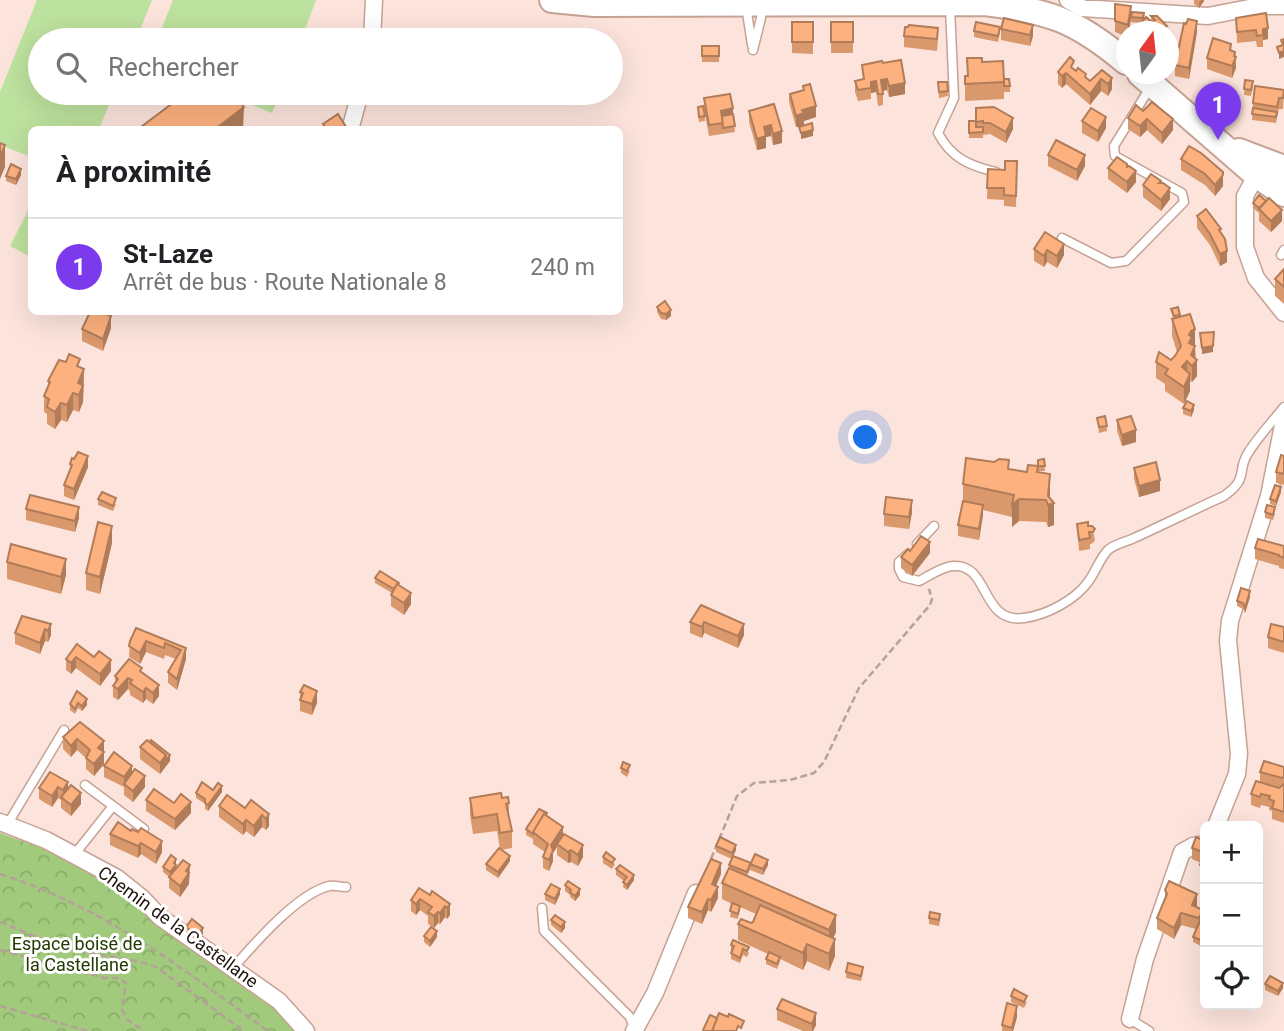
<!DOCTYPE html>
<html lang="fr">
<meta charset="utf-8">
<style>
:root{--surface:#fff;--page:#f2f2f2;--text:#202124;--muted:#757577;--line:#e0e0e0;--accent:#7c3aed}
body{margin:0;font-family:Roboto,sans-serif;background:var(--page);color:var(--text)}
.controls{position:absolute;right:21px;bottom:21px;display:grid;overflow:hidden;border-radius:10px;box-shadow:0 7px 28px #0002}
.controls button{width:63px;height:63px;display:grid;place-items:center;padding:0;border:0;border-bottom:2px solid var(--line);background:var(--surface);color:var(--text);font:35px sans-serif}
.compass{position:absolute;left:1116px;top:21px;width:63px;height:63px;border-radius:50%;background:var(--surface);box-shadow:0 7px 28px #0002;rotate:15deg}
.you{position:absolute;left:866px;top:438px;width:24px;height:24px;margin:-18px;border:5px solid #fff;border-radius:50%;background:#1a73e8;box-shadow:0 0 0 10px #1a73e833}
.badge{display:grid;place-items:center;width:46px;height:46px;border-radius:50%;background:var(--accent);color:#fff;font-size:23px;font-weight:700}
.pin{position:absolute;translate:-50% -58px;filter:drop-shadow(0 2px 4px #0008)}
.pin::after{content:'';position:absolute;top:37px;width:24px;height:21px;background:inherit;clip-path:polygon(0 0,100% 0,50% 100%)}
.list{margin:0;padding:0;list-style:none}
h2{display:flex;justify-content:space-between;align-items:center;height:91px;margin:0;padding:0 28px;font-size:30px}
h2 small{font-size:23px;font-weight:400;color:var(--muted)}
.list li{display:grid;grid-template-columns:46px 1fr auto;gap:21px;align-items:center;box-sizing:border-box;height:98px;padding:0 28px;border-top:2px solid var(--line)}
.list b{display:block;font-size:26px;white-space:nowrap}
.list p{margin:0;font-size:23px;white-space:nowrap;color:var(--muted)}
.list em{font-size:23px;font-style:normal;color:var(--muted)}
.icon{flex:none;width:38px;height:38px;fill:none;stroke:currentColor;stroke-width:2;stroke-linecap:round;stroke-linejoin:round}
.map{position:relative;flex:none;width:1284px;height:1031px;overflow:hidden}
.search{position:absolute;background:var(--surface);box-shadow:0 7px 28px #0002;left:28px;top:28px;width:595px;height:77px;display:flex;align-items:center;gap:18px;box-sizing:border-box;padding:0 24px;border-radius:38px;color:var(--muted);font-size:26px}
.panel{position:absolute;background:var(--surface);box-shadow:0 7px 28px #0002;left:28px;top:126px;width:595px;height:189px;border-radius:10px}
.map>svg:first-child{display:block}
.forest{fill:url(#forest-crowns)}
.pitch{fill:#bde19e}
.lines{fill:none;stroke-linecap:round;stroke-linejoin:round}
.service-casing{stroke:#c6a295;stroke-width:11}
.minor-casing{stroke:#c6a295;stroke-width:19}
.primary-casing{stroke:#c6a295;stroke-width:28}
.path{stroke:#b6a19a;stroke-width:2.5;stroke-dasharray:7 3.5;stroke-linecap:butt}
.service{stroke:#fff;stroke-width:8}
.minor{stroke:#fff;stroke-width:16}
.primary{stroke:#fff;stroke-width:24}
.wall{fill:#da986d}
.shaded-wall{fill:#b17c59}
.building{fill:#fdb17f;stroke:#b17c59;stroke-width:2}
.labels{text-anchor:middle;stroke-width:6;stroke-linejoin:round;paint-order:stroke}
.street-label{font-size:18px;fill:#20130e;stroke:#fff}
.park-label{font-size:18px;fill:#223b02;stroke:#fff}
</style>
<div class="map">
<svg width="1284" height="1031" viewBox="0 0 1284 1031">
<defs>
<pattern id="forest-crowns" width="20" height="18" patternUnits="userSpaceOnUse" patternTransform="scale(1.75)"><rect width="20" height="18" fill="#a1ca7d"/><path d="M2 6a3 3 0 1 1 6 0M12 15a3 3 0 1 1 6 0" fill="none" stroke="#8aad6b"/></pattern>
</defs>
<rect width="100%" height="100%" fill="#fce4dc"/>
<!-- forest -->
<path class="forest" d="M0 833 42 848 81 867 117 888 233 971 302 1031H0Z"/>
<!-- pitch -->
<g class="pitch">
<path d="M37 0H152L136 40H40V93H114L99 129 32 130 31 157 0 145V92Z"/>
<path d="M173 0H316L301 40H157Z"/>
<path d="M222 93H280L272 113Z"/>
<path d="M31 205V257L10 246Z"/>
</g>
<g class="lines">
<!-- service casing -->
<g class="service-casing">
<g id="service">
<path d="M746 6 752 45"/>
<path d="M950 7 954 98 938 133C951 158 970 166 996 172"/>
<path d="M753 50 761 18 762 5"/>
<path d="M1062 238 1111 263 1126 261 1184 202 1182 193 1115 156 1114 146 1151 86"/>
<path d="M1281 255 1284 250"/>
<path d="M917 544 934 526"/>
<path d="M908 554 899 562V569L903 577 919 581C929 576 941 567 953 566 990 563 980 624 1024 618 1047 615 1075 600 1088 582 1095 573 1100 558 1108 550 1113 545 1125 542 1132 539 1163 525 1193 510 1224 496 1250 477 1236 472 1248 453 1258 437 1272 422 1284 407"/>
<path d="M85 785 144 829"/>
<path d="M7 825 64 730"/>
<path d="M74 855 113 806"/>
<path d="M542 908 544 931 630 1017 635 1030"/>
<path d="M233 968C255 943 297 894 329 886 335 885 340 887 346 887"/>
<path d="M1130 1019 1149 1031"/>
</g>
</g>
<!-- minor casing -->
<g class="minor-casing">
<g id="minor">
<path d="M1068 0 1082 8 1208 16 1260 6H1284"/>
<path d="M372 40 374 0"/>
<path d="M350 130 360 93"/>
<path d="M1261 167 1245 196V247L1256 278 1284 313"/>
<path d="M0 822 46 840 117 878 142 898 160 917 279 1001 306 1031"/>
<path d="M1216 826 1237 774 1239 754 1228 640 1230 621 1269 496 1284 420"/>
<path d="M1130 1019 1145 959 1182 852 1193 846 1205 844"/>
<path d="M634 1031 655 993 696 893"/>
</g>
</g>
<!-- primary casing -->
<g class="primary-casing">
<g id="primary">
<path d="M552 0 594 4 985 3C1049 11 1076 20 1126 62"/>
<path d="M1140 74 1255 174 1284 194"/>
<path d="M1239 151 1284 168"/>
</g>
</g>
<!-- path -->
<g class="path">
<path d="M711 859 737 796 754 783 790 780 814 773 824 762 859 688 930 605 932 599 929 589"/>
<path d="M0 874C106 908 180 967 268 1031"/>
<path d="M0 922C25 932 50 944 76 950 103 957 131 957 156 967L244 1031"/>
<path d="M0 950 104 978H119L126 983 122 1010 128 1020 144 1031"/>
<path d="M0 1006 88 1031"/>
</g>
<!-- service -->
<use href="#service" class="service"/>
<!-- minor -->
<use href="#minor" class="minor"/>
<!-- primary -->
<use href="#primary" class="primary"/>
</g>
<!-- wall -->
<g class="wall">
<path d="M1194 0H1204V1L1199 8 1194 4Z"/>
<path d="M1115 4 1131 17 1144 13V19L1151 21V16L1167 32H1135V29L1140 23 1131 22V18L1129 32H1126V36L1115 32Z"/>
<path d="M1266 13 1268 39 1263 40V47H1257L1256 41 1237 43 1236 18Z"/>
<path d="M1004 18 1033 36 1030 46 1001 40V29Z"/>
<path d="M792 22H813V54L792 53Z"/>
<rect x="831" y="22" width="22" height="31"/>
<path d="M974 31 1000 32 998 42 974 37Z"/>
<path d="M1197 32 1189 79 1175 76V65Z"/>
<path d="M904 36 938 39 937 51 904 47Z"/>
<rect x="702" y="46" width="17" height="16"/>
<path d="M1231 50 1235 52 1236 57V68L1232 78 1207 69V58Z"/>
<path d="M967 58 982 62 1004 79 1010 86V92H1004V99L965 101V76H967Z"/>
<path d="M883 63 905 94 889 97 887 90 883 91V105L878 106 876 92 871 93V99L858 101 855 92V81L863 79 862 65Z"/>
<path d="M1074 70 1090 81 1102 70 1112 89 1108 96 1101 91 1090 105 1066 84 1062 88 1058 84V72Z"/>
<path d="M1245 80 1253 87 1251 96 1244 95Z"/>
<path d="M938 82H947L948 96 939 98Z"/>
<path d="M803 86 816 117 804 121V125L796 127 789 102V96L803 90Z"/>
<path d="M1284 90 1283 109H1279L1276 123 1252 120 1253 103Z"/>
<path d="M704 98 733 114 735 132 709 136 704 109Z"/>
<path d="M772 103 782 143 773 145 771 136 766 137V148L757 150 749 122V111Z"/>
<path d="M698 107 705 116V121L699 122Z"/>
<path d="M976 108 1013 129 1006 143 990 134 983 135V138H969V121H976Z"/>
<path d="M1143 111 1173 130 1162 144 1147 130 1140 137 1128 129V118Z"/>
<path d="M1082 121 1106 128 1098 142 1082 133Z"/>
<path d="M1048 155 1085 166 1077 181 1048 166Z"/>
<path d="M1181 159 1223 186 1215 196 1205 185 1181 170Z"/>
<path d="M1017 161 1016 207 1004 206V200L987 199 988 169 1005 170Z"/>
<path d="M1127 167 1136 182 1127 193 1108 179V168Z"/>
<path d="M21 175 16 185 6 181V176Z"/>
<path d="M1161 183 1170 199 1161 211 1143 197V185Z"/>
<path d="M1253 203 1282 221 1271 232 1259 221V213L1253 208Z"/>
<path d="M1197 216 1221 233 1227 262 1220 266 1210 245 1197 228Z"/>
<path d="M1045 232 1064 255 1057 268 1047 262 1044 267 1034 261V249Z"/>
<path d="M1284 269V304L1275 296V279Z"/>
<path d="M657 307 671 316 666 320 661 319 657 312Z"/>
<path d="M1171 309 1180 316 1195 346 1197 376 1192 382 1190 381V391L1184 404 1165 391V384L1156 378V362L1171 360 1177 352 1172 336V319H1173Z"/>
<path d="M111 328 103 351 82 341V329Z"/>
<path d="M80 367 84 369 83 402 79 412 73 410 67 422 61 420 55 429 47 424V414L44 412V396L48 386V381Z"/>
<path d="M1183 408 1194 410 1191 417 1183 414Z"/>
<path d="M1097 418 1107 426V431L1099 433Z"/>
<path d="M1117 420 1136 442 1122 446 1117 431Z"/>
<path d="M1284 456V485L1276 483V472Z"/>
<path d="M1044 459 1045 471H1038V473L1050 498 1054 525 1048 527 1046 522 1019 521 1012 527V517L983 510 979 540 958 536V525L963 501V484L1009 470 1027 472 1038 466Z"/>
<path d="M70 464 88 467 74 500 64 496V485L70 472Z"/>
<path d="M1134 468 1160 491 1139 497 1134 479Z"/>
<path d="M1281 492 1276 506 1270 504V499Z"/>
<path d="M98 499 116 504 113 511 98 505Z"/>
<path d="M26 509 79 518 75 532 26 520Z"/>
<path d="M912 512 909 529 884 526V514Z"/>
<path d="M1265 512 1275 513 1273 520 1265 518Z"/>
<path d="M1077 524 1088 526H1092L1095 540 1093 543 1090 544V549L1079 551Z"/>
<path d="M112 543 100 594 86 590V573Z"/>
<path d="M1284 546V569L1279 568V566L1255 559V548Z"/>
<path d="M910 551 930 553 912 576 901 568V557Z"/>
<path d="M7 562 66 575 61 594 7 579Z"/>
<path d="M375 578 399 586 411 604 404 615 391 606V595L392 593 375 583Z"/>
<path d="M1250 597 1245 613 1243 609 1237 606V601Z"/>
<path d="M701 605 744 635 738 648 704 633 702 638 690 633V622Z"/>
<path d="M51 624V635L48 642 45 641 40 654 15 644V633Z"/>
<path d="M1284 627V653L1268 648V637Z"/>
<path d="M136 628 186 648V659L177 690 168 683V672L176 659 165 655 164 659 146 652 140 664 129 657 130 641Z"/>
<path d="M77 644 111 671 100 686 76 668 71 674 66 670V659Z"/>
<path d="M142 672 159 696 153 704 146 699 143 703 130 695V691L128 689 118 700 113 697V686L115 682V676Z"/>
<path d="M77 691 87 705 82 711 78 708 75 714 70 710V704Z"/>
<path d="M300 692 317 703 312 715 300 711Z"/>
<path d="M63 737 104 741V764L94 776 86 769V758L77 750 71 757 63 749Z"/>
<path d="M140 747 170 761 160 774 140 759Z"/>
<path d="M104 766 145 787 133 802 124 795V787L104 777Z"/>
<path d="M1284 767V823L1272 819V811L1269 810V807L1261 805 1260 808 1251 805V794L1260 782V772Z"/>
<path d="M621 768 630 771 627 777 621 773Z"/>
<path d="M50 772 68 788 81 804 71 816 61 808V800L58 798 52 807 39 799V788Z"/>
<path d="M213 790 222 792 208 811 205 809V804L196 798V793Z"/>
<path d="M470 798H502L509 803V819L512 831V848L501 850 510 861 498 878 486 870V864L500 849 497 831 473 834 470 815Z"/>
<path d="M146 800 174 803 191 813 175 830 146 811Z"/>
<path d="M219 806 245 808 269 814V826L266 830 262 827 254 837 246 831 243 835 219 817Z"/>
<path d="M547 816 563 836 583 857 578 866 571 862 568 863 557 855V847L553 853V861L549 871 543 868V857L545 852 533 844V839L526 835V829Z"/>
<path d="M118 822 162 852 156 864 141 854 138 858 110 845V834Z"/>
<path d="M1205 841V873L1200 871 1201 863 1192 859V848Z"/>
<path d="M716 846 736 850 733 856 751 863 768 865 763 875 750 870 747 876 836 932 833 938 835 956 829 971 807 961 803 970 780 959V962L777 969 766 964V959L768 954 738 940V924L751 923 753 922 756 914 740 907 738 919 730 917 732 904 722 899V883L729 868V865L732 859 716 852Z"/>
<path d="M603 857 615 864 612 869 603 863Z"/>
<path d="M176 865V868L190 876 189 878V884L180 897 169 888V877L163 872V867Z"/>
<path d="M616 869 634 880 627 890 623 887 624 881 616 875Z"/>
<path d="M721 874 716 886 718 898 711 912 708 910 702 924 688 918V907Z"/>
<path d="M565 885 580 895 575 901 570 897V895L565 891Z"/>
<path d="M1165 890 1197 905 1196 907 1203 921 1201 924 1205 925 1203 947 1193 942V937L1196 929 1181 925 1174 939 1157 929V918L1165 899Z"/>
<path d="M545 894H560L555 905 545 900Z"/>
<path d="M430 895 450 904V915L447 919 445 917 440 924 438 923 434 928 428 924V916L420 910 416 915 411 911V900Z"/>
<path d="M929 918 940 919 939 926 929 924Z"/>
<path d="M551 920 565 928 561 933 551 925Z"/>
<path d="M186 927 203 934 197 941 186 933Z"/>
<path d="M424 936 437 937 430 947 424 942Z"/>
<path d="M733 940 749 953 747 957 743 955 740 963 731 959V945Z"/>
<path d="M846 972H863L861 981 846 978Z"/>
<path d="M1265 984 1283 988 1278 996 1265 990Z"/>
<path d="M1011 996 1027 1002 1024 1008 1011 1002Z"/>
<path d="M777 1009 816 1025 813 1031H803L777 1020Z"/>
<path d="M1017 1017 1013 1031H1002V1025Z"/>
</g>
<!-- shaded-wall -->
<g class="shaded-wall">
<path d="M1201 0H1204V1L1199 8V3Z"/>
<path d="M1131 6V17L1129 32H1128V25Z"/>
<path d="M1197 21V32L1189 79V68Z"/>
<path d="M1033 25V36L1030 46V35Z"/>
<path d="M1268 28V39L1263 40V29Z"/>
<path d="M1284 51V57L1279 59V53Z"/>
<path d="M1235 52 1236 68 1232 78V66Z"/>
<path d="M1066 73V84L1062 88V76Z"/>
<path d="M1112 78V89L1108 96V84Z"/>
<path d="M887 79V90L881 91V80Z"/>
<path d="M1101 79V91L1090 105V94Z"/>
<path d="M876 81V92L871 93V82Z"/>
<path d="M905 83V94L889 97V86Z"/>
<path d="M816 106V117L804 121V125L796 127V116L802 110Z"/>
<path d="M244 107 243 130H214Z"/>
<path d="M733 108V120L721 116V111Z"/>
<path d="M1106 117V128L1098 142V131Z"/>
<path d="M1013 118V129L1006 143V132Z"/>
<path d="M1147 119V130L1140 137V126Z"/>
<path d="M1173 119V130L1162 144V133Z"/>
<path d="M771 125V136L766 137V148L757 150V139L764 127Z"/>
<path d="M813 130V136L801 139V133Z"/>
<path d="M782 131V143L773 145V134Z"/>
<path d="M5 145V167L0 179V157Z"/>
<path d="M1085 155V166L1077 181V170Z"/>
<path d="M21 169V175L16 185V179Z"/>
<path d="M1136 171V182L1127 193V182Z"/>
<path d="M1223 175V186L1215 196V185Z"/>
<path d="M1170 188V199L1161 211V200Z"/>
<path d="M1282 210V221L1271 232V221Z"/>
<path d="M1064 244V255L1057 268V256Z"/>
<path d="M1047 250V262L1044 267V256Z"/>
<path d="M1227 251V262L1220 266V254Z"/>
<path d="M671 310V316L666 320V314Z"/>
<path d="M111 316V328L103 351V339Z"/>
<path d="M1195 329V362L1197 360V376L1192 382V366L1189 335 1191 331Z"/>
<path d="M1213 346V352L1202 354V348Z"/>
<path d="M1187 361V378L1182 367Z"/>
<path d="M84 369 83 402 79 412 78 383Z"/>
<path d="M1190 374V391L1184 404V387Z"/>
<path d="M73 393V410L67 422V405Z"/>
<path d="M61 403V420L55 429V412Z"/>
<path d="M1194 405V410L1191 417V411Z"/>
<path d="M1136 430V442L1122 446V435Z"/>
<path d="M88 456V467L74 500V489Z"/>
<path d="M1050 474V504L1054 503V525L1048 527V496Z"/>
<path d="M1160 480V491L1139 497V486Z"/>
<path d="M1281 487V492L1276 506V501Z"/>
<path d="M1019 499V521L1012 527V505Z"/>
<path d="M912 500V512L909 529V517Z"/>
<path d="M983 505V516L979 540V529Z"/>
<path d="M79 507V518L75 532V521Z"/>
<path d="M112 526V543L100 594V577Z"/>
<path d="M930 542V553L912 576V565Z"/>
<path d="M66 559V575L61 594V577Z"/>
<path d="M1250 591V597L1245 613V608Z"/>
<path d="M411 593V604L404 615V603Z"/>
<path d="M704 622V633L702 638V627Z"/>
<path d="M51 624V635L48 642V631Z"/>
<path d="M744 624V635L738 648V636Z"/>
<path d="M45 629V641L40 654V643Z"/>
<path d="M146 641V652L140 664V653Z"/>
<path d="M186 648V659L177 690V679Z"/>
<path d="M76 657V668L71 674V663Z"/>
<path d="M111 660V671L100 686V674Z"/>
<path d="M128 678V689L118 700V689Z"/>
<path d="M159 685V696L153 704V693Z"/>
<path d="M146 688V699L143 703V692Z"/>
<path d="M317 691V703L312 715V704Z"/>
<path d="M87 699V705L82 711V706Z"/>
<path d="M77 739V750L71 757V746Z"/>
<path d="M104 741V764L94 776V764L98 748Z"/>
<path d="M166 755H170V761L160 774V763Z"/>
<path d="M132 766V777L124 784V788V777Z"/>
<path d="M145 776V787L133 802V791Z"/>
<path d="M68 782V793L63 799V790Z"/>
<path d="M222 786V792L208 811V805Z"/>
<path d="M58 787V798L52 807V796Z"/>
<path d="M81 793V804L71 816V805Z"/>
<path d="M191 802V813L175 830V819Z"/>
<path d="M269 814V826L266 830V819Z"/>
<path d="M262 815V827L254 837V826Z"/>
<path d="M246 820V831L243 835V824Z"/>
<path d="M563 827V838L557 844V847L553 853V861L549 871 551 845Z"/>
<path d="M162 841V852L156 864V852Z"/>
<path d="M141 843V854L138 858V846Z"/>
<path d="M583 845V857L578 866V855Z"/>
<path d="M736 845V850L732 859V853Z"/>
<path d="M571 850V862L568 863V852Z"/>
<path d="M510 856V861L498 878V872Z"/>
<path d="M176 859V870L170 878V872Z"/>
<path d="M768 860V865L763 875V869Z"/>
<path d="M721 863V874L712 895V884Z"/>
<path d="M190 865 189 884 180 897V886L186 871Z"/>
<path d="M634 875V880L627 890V885Z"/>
<path d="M718 887V898L711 912V900Z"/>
<path d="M560 889V894L555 905V899Z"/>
<path d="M580 889V895L575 901V896Z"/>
<path d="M1197 894V905L1192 917V905Z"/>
<path d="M420 899V910L416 915V904Z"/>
<path d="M708 899V910L702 924V912Z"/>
<path d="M450 904V915L447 919V908Z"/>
<path d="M445 906V917L440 924V913Z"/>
<path d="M1203 910V921L1199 929V918Z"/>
<path d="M438 912V923L434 928V916Z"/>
<path d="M1181 913V925L1174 939V928Z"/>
<path d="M836 915V932L829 947V930Z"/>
<path d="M565 922V928L561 933V927Z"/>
<path d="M203 928V934L197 941V935Z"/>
<path d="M437 931V937L430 947V941Z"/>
<path d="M835 939V956L829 971V954Z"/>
<path d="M807 944V961L803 970V953Z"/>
<path d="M1283 983V988L1278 996V991Z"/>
<path d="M1017 1006V1017L1013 1031H1012Z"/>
<path d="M816 1013V1025L813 1031H812V1024Z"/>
</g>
<!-- building -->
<g class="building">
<path d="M1115 4 1131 6 1128 25 1115 21Z"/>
<path d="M1132 12 1144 13 1143 18 1131 17Z"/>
<path d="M1266 13 1268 28 1263 29V35L1257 36 1256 30 1237 32 1236 18Z"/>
<path d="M1151 16H1157L1167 26 1162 32H1138L1135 29 1146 17 1152 22 1155 20Z"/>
<path d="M1004 18 1033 25 1030 35 1001 29Z"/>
<path d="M1188 19 1197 21 1189 68 1175 65 1184 23 1186 24Z"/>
<rect x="792" y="22" width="21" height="20"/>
<rect x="831" y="22" width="22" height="20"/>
<path d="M976 22 1000 27 998 36 974 31Z"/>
<path d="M909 25 938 28 937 39 904 36 905 27H908Z"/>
<path d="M1213 38 1231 44 1230 50 1235 52 1234 56 1236 57 1232 66 1207 58Z"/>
<path d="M1284 39V51L1279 53 1277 47 1283 45 1281 40Z"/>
<rect x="702" y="46" width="17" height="10"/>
<path d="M1070 57 1074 61 1071 67 1076 71 1078 68 1086 74 1085 77 1090 81 1102 70 1112 78 1108 84 1101 79 1090 94 1066 73 1062 76 1058 72Z"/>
<path d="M967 58H982V62L1003 61 1004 82 965 84V76H968Z"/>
<path d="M901 60 905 83 889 86 887 79 881 80 883 94H878L876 81 871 82V88L858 90 855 81 864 79 862 65 882 61 883 63Z"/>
<path d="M1004 79H1009L1010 86H1004Z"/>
<path d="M1245 80 1253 81 1251 90 1244 89Z"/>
<path d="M938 82H947L948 91 939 92Z"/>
<path d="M810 84 816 106 802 110 804 113 796 116 790 94 804 90 803 86Z"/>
<path d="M1255 86 1284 90 1283 98H1279L1277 107 1253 103Z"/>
<path d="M186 93H191L199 103 213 93H232L244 107 214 130H137Z"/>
<path d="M730 94 733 108 721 111 723 123 709 125 704 98Z"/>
<path d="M1152 102 1173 119 1162 133 1147 119 1140 126 1128 118 1136 105 1143 111Z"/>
<path d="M774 104 782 131 773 134 771 125 764 127 766 136 757 139 749 111Z"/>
<path d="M703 106 705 116 699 117 698 107Z"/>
<path d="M994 107 1013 118 1006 132 990 123H983V121L976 122V108Z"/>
<path d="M1091 108 1106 117 1098 131 1082 121Z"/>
<path d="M1253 108 1277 112 1276 117 1252 114Z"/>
<path d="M338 114 348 130H327L323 124Z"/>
<path d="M733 114 735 126 723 128 722 116Z"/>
<path d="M969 121H976V127H983V132L969 133Z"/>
<path d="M812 123 813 130 801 133 799 127Z"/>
<path d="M1056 140 1085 155 1077 170 1048 155Z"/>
<path d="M0 143 5 145 0 157Z"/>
<path d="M1189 146 1201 153 1223 172V175L1215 185 1205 174 1181 159Z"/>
<path d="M1117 157 1127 164V167L1129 166 1136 171 1127 182 1108 168Z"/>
<path d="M1005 161H1017L1016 196 1004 195V188H987L988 169 1005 170Z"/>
<path d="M11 164 21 169 16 179 6 176Z"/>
<path d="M1151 174 1161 181 1159 183H1163L1170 188 1161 200 1143 185Z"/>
<path d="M1259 195 1266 201 1259 208 1253 203Z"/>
<path d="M1269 198 1282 210 1271 221 1259 209Z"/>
<path d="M1206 209 1221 229 1219 230 1225 239 1227 251 1220 254 1210 234 1197 216Z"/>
<path d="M1045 232 1064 244 1057 256 1047 250 1044 256 1034 249Z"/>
<path d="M1284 269V287L1275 279Z"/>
<path d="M665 301 671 310 666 314 661 313 657 307Z"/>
<path d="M1178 307 1180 315 1174 316 1171 309Z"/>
<path d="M90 312H101L111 316 103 339 82 329Z"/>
<path d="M1190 314 1195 329 1191 331 1189 335 1192 337 1189 343 1195 346 1191 355 1197 360 1192 366 1187 361 1182 367 1190 374 1184 387 1165 374 1168 369 1156 362 1159 352 1171 360 1175 356 1181 346 1172 319Z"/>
<path d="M1214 332 1213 346 1202 348 1200 333Z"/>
<path d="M69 354 80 359 77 366 84 369 78 383 83 385 79 395 73 393 67 405 61 403 55 412 47 407 49 399 44 396 50 382 48 381 59 360 66 362Z"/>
<path d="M1187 401 1194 405 1191 411 1183 408Z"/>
<path d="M1105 416 1107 426 1099 427 1097 418Z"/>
<path d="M1131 416 1136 430 1122 435 1117 420Z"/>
<path d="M78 452 88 456 74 489 64 485 72 465 70 464 72 458 74 459Z"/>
<path d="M1281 455 1284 456V474L1276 472Z"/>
<path d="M966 458 994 462 999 459 1009 460 1008 469 1027 472 1028 465 1038 466 1037 472 1050 474 1048 496 1054 503 1048 505 1046 500 1019 499 1012 505 1014 495 963 484Z"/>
<path d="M1044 459 1045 466H1038V460Z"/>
<path d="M1156 462 1160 480 1139 486 1134 468Z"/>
<path d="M1275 485 1281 487 1276 501 1270 499Z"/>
<path d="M102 492 116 498 113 506 98 499Z"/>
<path d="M30 495 79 507 75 521 26 509Z"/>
<path d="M886 497 912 500 909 517 884 514Z"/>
<path d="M963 501 983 505 979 529 958 525Z"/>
<path d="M1267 505 1275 507 1273 515 1265 512Z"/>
<path d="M98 522 112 526 100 577 86 573Z"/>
<path d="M1088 522V526H1092L1095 529 1093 532H1089L1090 538 1079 540 1077 524Z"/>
<path d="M921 536 930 542 912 565 901 557 908 549 910 551Z"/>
<path d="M1258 539 1284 546V558L1279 556V555L1255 548Z"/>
<path d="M11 544 66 559 61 577 7 562Z"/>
<path d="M380 571 399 583 394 589 375 578Z"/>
<path d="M397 584 411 593 404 603 391 595Z"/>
<path d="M1241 588 1250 591 1245 608 1243 603 1237 601Z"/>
<path d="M701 605 744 624 738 636 704 622 702 627 690 622Z"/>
<path d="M22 616 51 624 48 631 45 629 40 643 15 633Z"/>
<path d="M1271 624 1284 627V642L1268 637Z"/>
<path d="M136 628 186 648 177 679 168 672 181 650 165 643 164 648 146 641 140 653 129 646 130 641Z"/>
<path d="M77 644 94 657 99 651 111 660 100 674 76 657 71 663 66 659Z"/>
<path d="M129 659 142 668 140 671 159 685 153 693 146 688 143 692 130 683 132 680 128 678 118 689 113 686 118 679 115 676Z"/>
<path d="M304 685 317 691 312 704 300 700 303 693 300 692Z"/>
<path d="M77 691 87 699 82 706 78 703 75 709 70 704Z"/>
<path d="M80 722 104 741 98 748 104 752 94 764 86 758 90 750 77 739 71 746 63 737Z"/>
<path d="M147 740 166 755 160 763 140 747Z"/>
<path d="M151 740 170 755 166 761V755L150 742Z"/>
<path d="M114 752 132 766 124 777 104 766Z"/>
<path d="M1264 761 1284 767V777L1282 778 1260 772Z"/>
<path d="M623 762 630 765 627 771 621 768Z"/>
<path d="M135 769 145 776 133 791 124 784Z"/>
<path d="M50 772 68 782 63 790 58 787 52 796 39 788Z"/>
<path d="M1256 781 1279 788 1284 784V812L1272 808 1274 801 1269 799 1270 796 1261 794 1260 797 1251 794Z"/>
<path d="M202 782 213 790 218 783 222 786 208 805 205 803V799L196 793Z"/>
<path d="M71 785 81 793 71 805 61 797Z"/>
<path d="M154 789 174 803 181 794 191 802 175 819 146 800Z"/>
<path d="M501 793 502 798 508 797 509 803 506 804 512 831 500 833 497 814 473 818 470 798Z"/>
<path d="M227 795 245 808 251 800 269 814 266 819 262 815 254 826 246 820 243 824 219 806Z"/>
<path d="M539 809 547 813 546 815 544 814 533 834 526 829Z"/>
<path d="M544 814 563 827 551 845 553 850 549 860 543 857 548 844 533 832Z"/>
<path d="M118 822 131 831 132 829 138 832 141 828 162 841 156 852 141 843 138 846 110 834Z"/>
<path d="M564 834 583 845 578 855 571 850 568 852 557 844Z"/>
<path d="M720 837 736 845 732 853 716 846Z"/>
<path d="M1196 837 1205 841V853L1192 848Z"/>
<path d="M499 848 510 856 498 872 486 864Z"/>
<path d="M606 852 615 859 612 863 603 857Z"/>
<path d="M755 854 768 860 763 869 750 864 747 872 729 865 733 856 751 863Z"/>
<path d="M171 855 176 859 174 863 176 865 170 872 163 867Z"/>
<path d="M711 859 721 863 712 884 718 887 711 900 708 899 702 912 688 907Z"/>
<path d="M1202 859 1205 860V867L1200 865Z"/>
<path d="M183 860 190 865 186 871 189 873 180 886 169 877Z"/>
<path d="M620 865 634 875 627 885 623 882 627 877 616 869Z"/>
<path d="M729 868 836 915 829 930 722 883Z"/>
<path d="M568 881 580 889 575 896 570 892 571 890 565 885Z"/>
<path d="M1169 881 1197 894 1192 905 1203 910 1199 918 1181 913 1174 928 1157 918 1167 894 1165 890Z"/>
<path d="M551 884 560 889 555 899 545 894Z"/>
<path d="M419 888 430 895 432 891 450 904 447 908 445 906 440 913 438 912 434 916 428 912 432 907 420 899 416 904 411 900Z"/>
<path d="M732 903 740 906 738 914 730 911Z"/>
<path d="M760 905 835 939 829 954 807 944 803 953 738 924 741 919 751 923 753 922Z"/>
<path d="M930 912 940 914 939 920 929 918Z"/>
<path d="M555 915 565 922 561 927 551 920Z"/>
<path d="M192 919 203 928 197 935 186 927Z"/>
<path d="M1199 923 1205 925V936L1203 941 1193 937Z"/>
<path d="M431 927 437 931 430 941 424 936Z"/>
<path d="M733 940 749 947 747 951 743 949 740 958 731 953 734 946 731 945Z"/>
<path d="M769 952 780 957 777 964 766 959Z"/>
<path d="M848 963 863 967 861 976 846 972Z"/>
<path d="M1270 976 1283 983 1278 991 1265 984Z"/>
<path d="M1014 989 1027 996 1024 1002 1011 996Z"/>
<path d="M782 999 816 1013 812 1024 777 1009Z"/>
<path d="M1007 1003 1017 1006 1012 1028 1002 1025Z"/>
<path d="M719 1013 728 1017 729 1014 744 1021 741 1028 738 1026 736 1031H715L712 1030Z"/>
<path d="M710 1015 717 1018 712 1031H704L703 1030Z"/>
</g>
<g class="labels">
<!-- street labels -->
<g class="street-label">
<text transform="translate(178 927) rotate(36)" y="6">Chemin de la Castellane</text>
</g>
<!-- park labels -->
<g class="park-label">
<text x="77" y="950">Espace boisé de<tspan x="77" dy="21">la Castellane</tspan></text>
</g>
</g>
</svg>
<div class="controls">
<button>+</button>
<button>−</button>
<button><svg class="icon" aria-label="locate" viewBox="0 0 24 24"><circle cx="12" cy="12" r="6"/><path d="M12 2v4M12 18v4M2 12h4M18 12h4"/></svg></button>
</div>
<svg class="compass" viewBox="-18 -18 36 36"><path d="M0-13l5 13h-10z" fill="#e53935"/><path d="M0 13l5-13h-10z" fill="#757577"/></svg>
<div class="you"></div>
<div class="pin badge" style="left:1218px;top:140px">1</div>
<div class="search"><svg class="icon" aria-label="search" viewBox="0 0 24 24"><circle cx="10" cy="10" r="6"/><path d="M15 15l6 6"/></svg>Rechercher</div>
<section class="panel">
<h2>À proximité<small></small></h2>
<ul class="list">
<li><span class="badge">1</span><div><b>St-Laze</b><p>Arrêt de bus · Route Nationale 8</p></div><em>240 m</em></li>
</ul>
</section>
</div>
